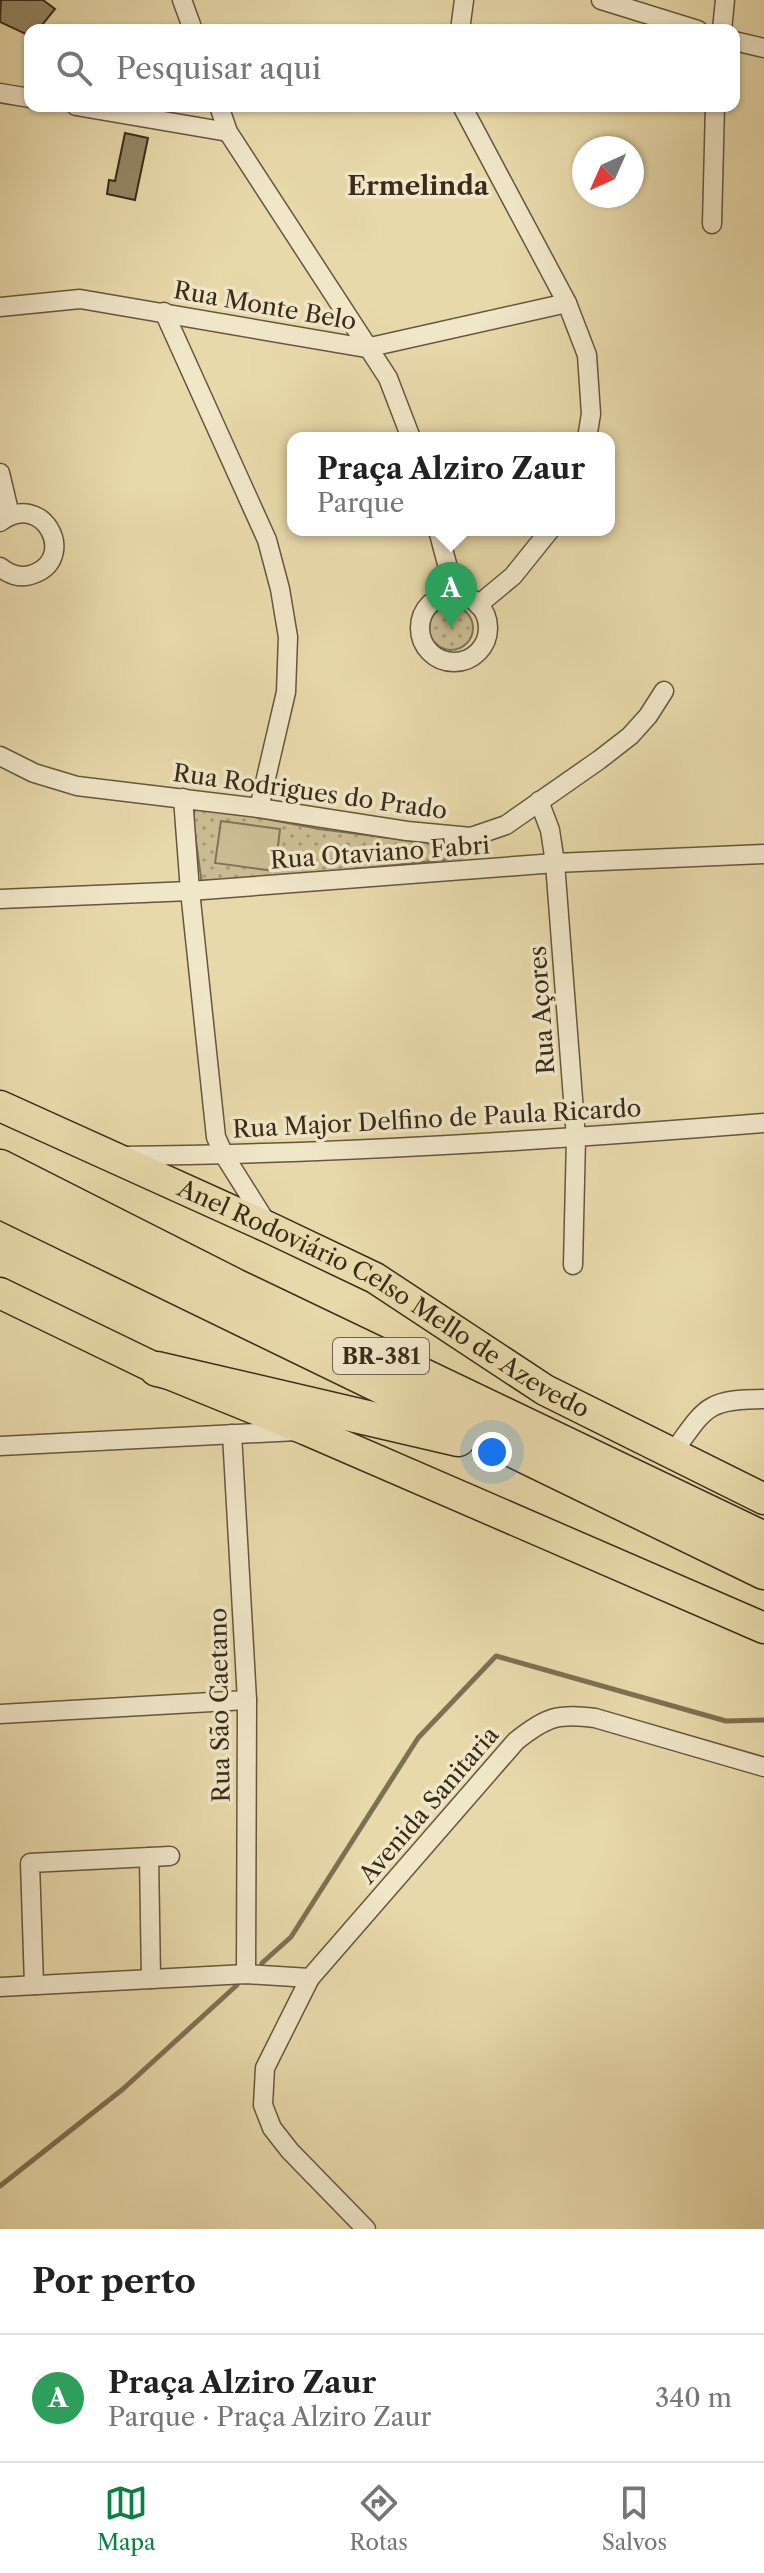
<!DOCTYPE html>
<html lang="pt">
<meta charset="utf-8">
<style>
:root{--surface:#fff;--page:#f2f2f2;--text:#222;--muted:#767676;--line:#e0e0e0;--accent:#0b8043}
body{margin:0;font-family:"Libre Caslon Text",serif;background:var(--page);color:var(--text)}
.compass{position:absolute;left:572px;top:136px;width:72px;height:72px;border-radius:50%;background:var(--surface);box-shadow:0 2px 6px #0004;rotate:225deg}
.you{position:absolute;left:492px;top:1452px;width:28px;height:28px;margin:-20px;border:6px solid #fff;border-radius:50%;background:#1a73e8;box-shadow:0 0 0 12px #1a73e833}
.badge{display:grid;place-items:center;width:52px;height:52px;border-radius:50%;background:var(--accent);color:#fff;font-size:26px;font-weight:700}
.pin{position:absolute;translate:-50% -66px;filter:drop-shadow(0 2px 4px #0008)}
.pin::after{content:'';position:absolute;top:42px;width:28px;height:24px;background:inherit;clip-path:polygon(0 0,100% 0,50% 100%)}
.popup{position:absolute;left:287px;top:432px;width:328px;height:104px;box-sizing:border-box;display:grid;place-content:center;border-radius:16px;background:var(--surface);filter:drop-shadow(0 2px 6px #0005);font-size:26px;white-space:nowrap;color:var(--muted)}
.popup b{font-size:30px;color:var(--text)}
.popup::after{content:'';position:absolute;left:50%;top:100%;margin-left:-16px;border:16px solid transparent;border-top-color:var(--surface)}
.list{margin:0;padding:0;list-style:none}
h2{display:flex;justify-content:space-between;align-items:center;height:104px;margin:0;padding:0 32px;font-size:34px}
h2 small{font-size:26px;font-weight:400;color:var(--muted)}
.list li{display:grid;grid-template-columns:52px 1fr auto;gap:24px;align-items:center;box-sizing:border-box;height:128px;padding:0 32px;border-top:2px solid var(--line)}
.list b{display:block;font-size:30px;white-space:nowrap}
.list p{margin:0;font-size:26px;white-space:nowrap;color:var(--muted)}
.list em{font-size:26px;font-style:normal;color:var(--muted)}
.icon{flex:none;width:44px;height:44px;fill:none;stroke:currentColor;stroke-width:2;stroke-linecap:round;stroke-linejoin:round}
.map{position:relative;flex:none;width:764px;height:2229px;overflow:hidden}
.search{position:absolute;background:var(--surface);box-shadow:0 2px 6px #0004;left:24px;right:24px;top:24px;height:88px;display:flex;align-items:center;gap:20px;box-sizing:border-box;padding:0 28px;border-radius:16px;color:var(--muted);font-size:30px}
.sheet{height:232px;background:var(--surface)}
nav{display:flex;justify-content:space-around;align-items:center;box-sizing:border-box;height:112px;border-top:2px solid var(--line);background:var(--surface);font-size:22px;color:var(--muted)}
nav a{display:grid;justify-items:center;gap:4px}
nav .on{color:var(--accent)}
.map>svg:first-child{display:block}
.park{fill:url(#park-dots);stroke:#827456;stroke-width:2}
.pitch{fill:#cabc92;stroke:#827456;stroke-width:2}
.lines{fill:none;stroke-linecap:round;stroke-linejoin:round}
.stream{stroke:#7e7053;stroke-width:5}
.building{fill:#948665;stroke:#392c1a;stroke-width:2}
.minor-casing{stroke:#65573e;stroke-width:21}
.primary-casing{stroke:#392c1a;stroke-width:33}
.motorway-casing{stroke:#392c1a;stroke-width:37}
.minor{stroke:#f0e6c8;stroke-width:18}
.primary{stroke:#e8d9aa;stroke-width:30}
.motorway{stroke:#e8d9aa;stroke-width:34}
.labels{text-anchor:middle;stroke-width:7;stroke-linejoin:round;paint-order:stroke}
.shield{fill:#f0e6c8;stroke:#70644e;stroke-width:2}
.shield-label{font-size:22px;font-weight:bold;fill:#392c1a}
.street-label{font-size:24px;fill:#392c1a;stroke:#f0e6c8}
.neighbourhood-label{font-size:26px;font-weight:bold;fill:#392c1a;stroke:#f0e6c8}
</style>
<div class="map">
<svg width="764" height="2229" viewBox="0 0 764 2229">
<defs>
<pattern id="park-dots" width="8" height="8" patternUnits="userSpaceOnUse" patternTransform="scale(2)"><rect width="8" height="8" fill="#cabc92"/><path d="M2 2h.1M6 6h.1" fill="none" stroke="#a59976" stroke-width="1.8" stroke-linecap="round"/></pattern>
</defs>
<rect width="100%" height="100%" fill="#e8d9aa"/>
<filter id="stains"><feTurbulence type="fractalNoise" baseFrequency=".0025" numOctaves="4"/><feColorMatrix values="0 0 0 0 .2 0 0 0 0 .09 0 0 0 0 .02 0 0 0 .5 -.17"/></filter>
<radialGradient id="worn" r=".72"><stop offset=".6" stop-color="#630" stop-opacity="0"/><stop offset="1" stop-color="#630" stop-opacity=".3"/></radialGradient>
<!-- park -->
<g class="park">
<circle cx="451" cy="628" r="22"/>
<path d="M208 808 319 829 460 847 462 858 202 885 193 819 195 809Z"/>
</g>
<!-- pitch -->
<path class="pitch" d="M221 821 280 829 275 871 215 863Z"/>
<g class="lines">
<!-- stream -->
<g class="stream">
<path d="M262 1963 291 1937 418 1738 496 1656 726 1721 764 1720"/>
<path d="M0 2186 123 2089 237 1985"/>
</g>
</g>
<!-- building -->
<g class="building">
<path d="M1 0H43L55 9 38 30H30V36L0 22Z"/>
<path d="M125 133 148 138 135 200 107 194 109 180 115 181Z"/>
</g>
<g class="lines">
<!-- minor casing -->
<g class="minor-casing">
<g id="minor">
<path d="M182 0 193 30"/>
<path d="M601 0 698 30"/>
<path d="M460 30 464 0"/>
<path d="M722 30 725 0"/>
<path d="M734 41 764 48"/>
<path d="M0 93 30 98"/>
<path d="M76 106 228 132"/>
<path d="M219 106 228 132 388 378 411 438"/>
<path d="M462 106 567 303 587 355 591 414 587 438"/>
<path d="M712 224 715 106"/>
<path d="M0 307 80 299 366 348 567 303"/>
<path d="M164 312 267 540 280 589 288 637 286 692 259 808"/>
<path d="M0 473 10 515"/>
<path d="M0 522C42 490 77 555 36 573 23 579 11 576 0 567"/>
<path d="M438 530 455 594"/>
<circle cx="454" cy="628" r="34"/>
<path d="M478 605 513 576 550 530"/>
<path d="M0 756 34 773 77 786 259 808 407 831 471 837 506 825 599 760 630 736 648 716 664 691"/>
<path d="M183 798 190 891 216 1137 224 1155 268 1225"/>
<path d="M539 801 550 830 555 863 576 1138 573 1265"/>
<path d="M0 899 190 891 555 863 764 854"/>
<path d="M123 1156C337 1154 551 1140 764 1123"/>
<path d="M232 1434 247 1700 246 1974"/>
<path d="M0 1446 297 1431"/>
<path d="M671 1455C705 1409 704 1399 764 1399"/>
<path d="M0 1714 247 1700"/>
<path d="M149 1857 151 1979"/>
<path d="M310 1978 265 2068 263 2105 272 2128 290 2151 366 2229"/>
<path d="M34 1985 30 1863 170 1856"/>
<path d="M0 1987 246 1974 310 1978 516 1741C546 1717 558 1713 595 1718L764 1767"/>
</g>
</g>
<!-- primary casing -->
<g class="primary-casing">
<g id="primary">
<path id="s1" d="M0 1106 270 1228 375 1278 545 1390 764 1499"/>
<path d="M0 1293 157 1369 307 1430 764 1628"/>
</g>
</g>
<!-- motorway casing -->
<g class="motorway-casing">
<g id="motorway">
<path d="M0 1167 235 1286 764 1539"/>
<path d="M0 1201 764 1572"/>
<path d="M157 1369 458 1439"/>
</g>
</g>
<!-- minor -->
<use href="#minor" class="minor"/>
<!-- primary -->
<use href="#primary" class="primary"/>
<!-- motorway -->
<use href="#motorway" class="motorway"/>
</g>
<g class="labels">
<!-- shield labels -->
<rect class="shield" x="333" y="1338" width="96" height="36" rx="6"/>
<g class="shield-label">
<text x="381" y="1364">BR-381</text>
</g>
<!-- street labels -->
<g class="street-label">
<text transform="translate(265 306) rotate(10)" y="8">Rua Monte Belo</text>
<text transform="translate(310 792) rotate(8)" y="8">Rua Rodrigues do Prado</text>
<text transform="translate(380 853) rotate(-4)" y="8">Rua Otaviano Fabri</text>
<text transform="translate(542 1010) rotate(-94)" y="8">Rua Açores</text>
<text transform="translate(437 1119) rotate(-3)" y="8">Rua Major Delfino de Paula Ricardo</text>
<text dy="8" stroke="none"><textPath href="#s1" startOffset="430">Anel Rodoviário Celso Mello de Azevedo</textPath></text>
<text transform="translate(220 1705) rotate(-91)" y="8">Rua São Caetano</text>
<text transform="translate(429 1805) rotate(-49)" y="8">Avenida Sanitaria</text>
</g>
<!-- neighbourhood labels -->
<g class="neighbourhood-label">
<text x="418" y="195">Ermelinda</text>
</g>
</g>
<rect width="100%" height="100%" filter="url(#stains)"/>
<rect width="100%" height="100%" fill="url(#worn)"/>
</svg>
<svg class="compass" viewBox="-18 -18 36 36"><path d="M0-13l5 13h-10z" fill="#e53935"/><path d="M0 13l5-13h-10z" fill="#767676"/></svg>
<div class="you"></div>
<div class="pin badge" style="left:451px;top:628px;background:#2e9e5b">A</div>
<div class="popup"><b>Praça Alziro Zaur</b>Parque</div>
<div class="search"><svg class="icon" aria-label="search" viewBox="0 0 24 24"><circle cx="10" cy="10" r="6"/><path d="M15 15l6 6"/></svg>Pesquisar aqui</div>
</div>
<section class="sheet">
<h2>Por perto<small></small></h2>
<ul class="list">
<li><span class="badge" style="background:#2e9e5b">A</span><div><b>Praça Alziro Zaur</b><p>Parque · Praça Alziro Zaur</p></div><em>340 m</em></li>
</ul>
</section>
<nav>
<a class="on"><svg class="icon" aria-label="map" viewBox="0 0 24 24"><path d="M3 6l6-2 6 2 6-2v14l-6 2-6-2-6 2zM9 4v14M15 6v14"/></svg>Mapa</a>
<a><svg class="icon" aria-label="directions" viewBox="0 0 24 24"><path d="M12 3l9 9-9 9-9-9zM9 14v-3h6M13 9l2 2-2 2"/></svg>Rotas</a>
<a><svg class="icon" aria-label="saved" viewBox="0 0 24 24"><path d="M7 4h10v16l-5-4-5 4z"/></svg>Salvos</a>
</nav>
